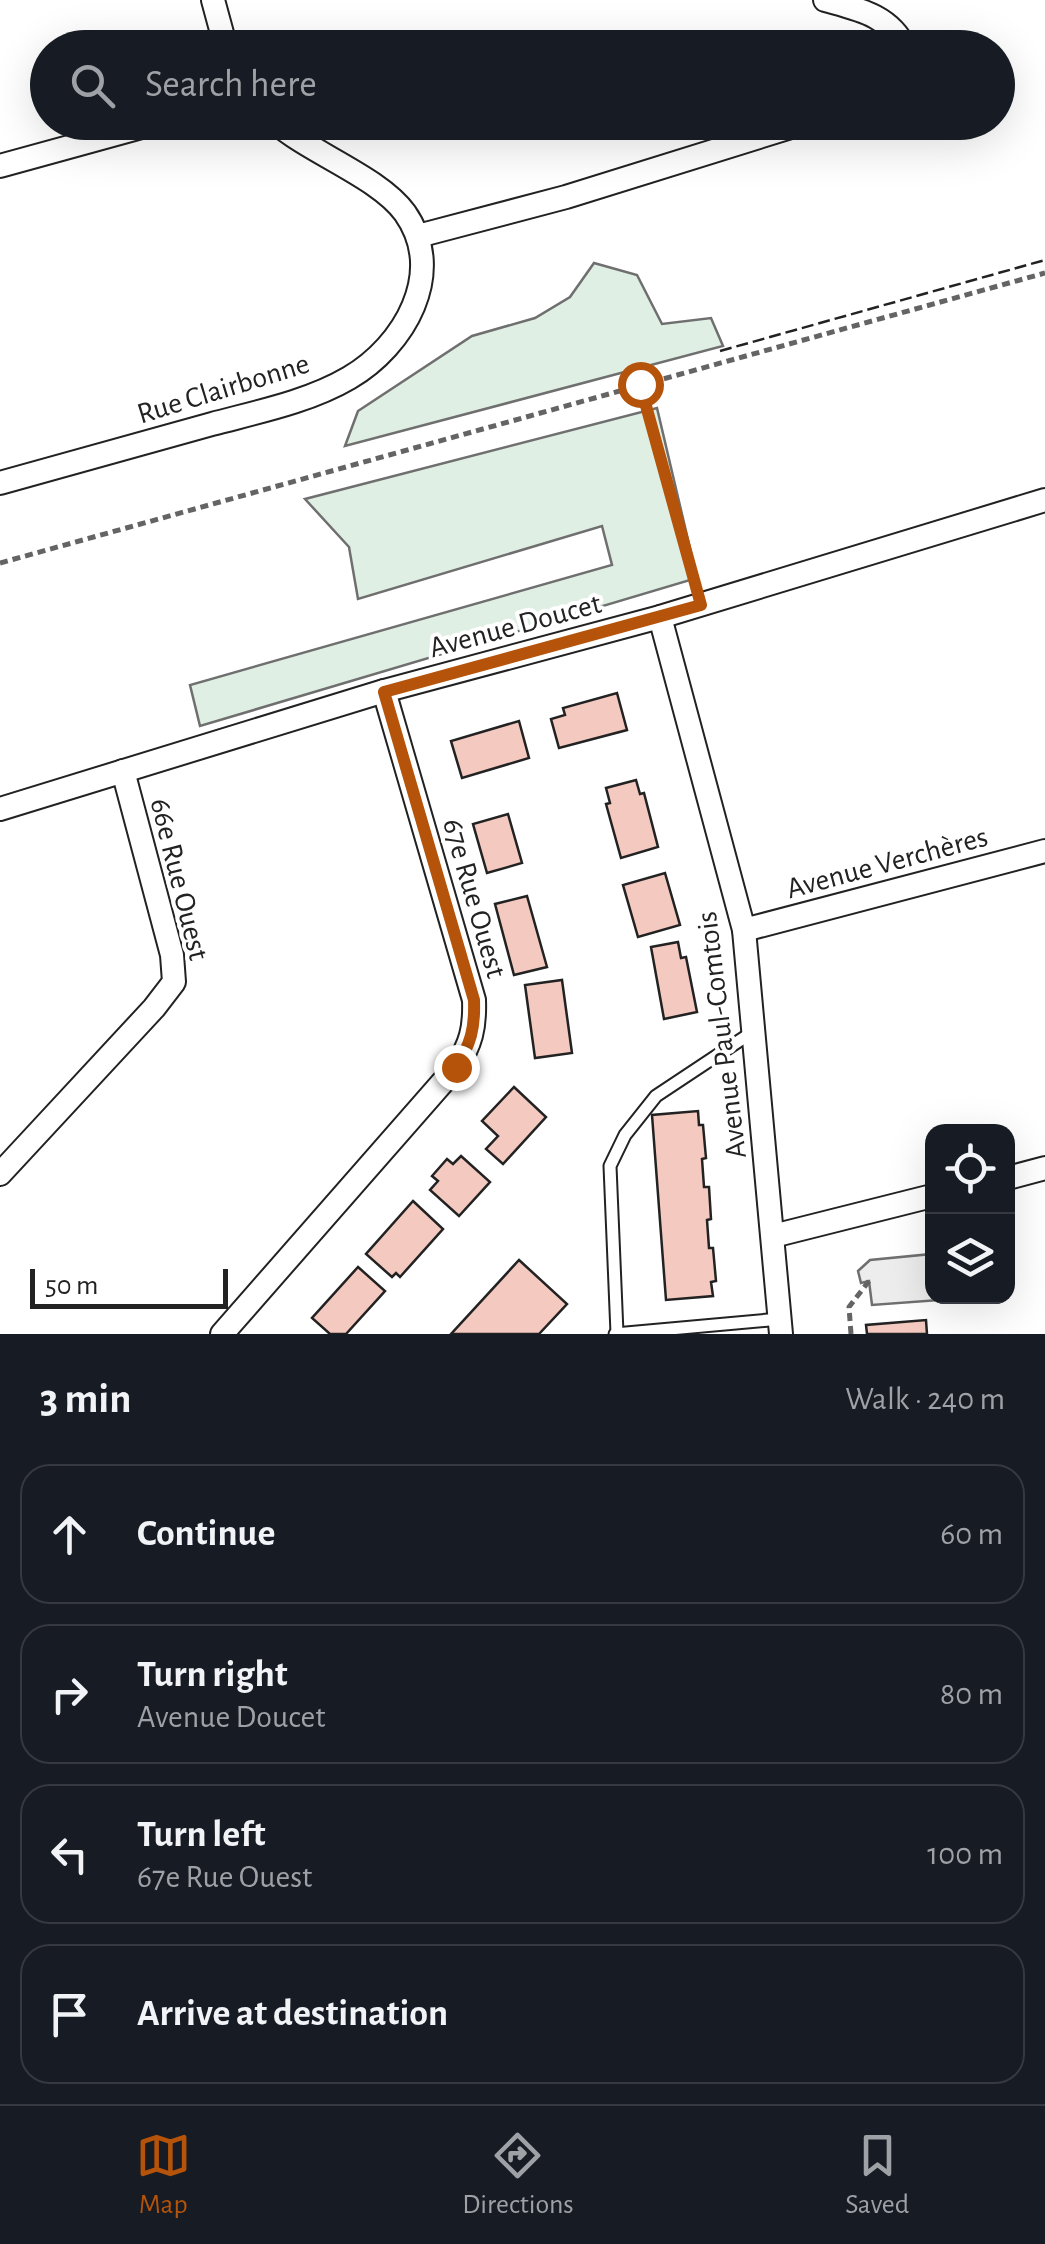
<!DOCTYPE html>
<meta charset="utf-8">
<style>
:root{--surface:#171b24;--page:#242831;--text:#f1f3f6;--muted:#9ea1a6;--line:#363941;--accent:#b45309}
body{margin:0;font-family:"Alegreya Sans",sans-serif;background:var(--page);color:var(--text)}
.controls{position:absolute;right:30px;bottom:30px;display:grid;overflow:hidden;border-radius:20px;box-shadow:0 10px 40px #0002}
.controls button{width:90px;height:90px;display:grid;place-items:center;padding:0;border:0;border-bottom:2px solid var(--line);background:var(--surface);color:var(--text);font:50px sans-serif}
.scale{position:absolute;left:30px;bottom:25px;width:198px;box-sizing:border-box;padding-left:10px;border:5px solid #222;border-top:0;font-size:28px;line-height:35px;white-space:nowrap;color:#222;-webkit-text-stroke:8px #fff;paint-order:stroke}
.stop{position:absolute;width:30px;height:30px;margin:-22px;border:8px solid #b45309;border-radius:50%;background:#fff}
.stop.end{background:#b45309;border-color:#fff;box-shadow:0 2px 10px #0008}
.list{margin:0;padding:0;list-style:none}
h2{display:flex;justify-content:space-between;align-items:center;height:130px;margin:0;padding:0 40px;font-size:42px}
h2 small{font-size:32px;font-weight:400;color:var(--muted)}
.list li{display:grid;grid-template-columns:65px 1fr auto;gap:30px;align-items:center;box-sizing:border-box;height:140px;margin:0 20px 20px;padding:0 20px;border:2px solid var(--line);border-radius:30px}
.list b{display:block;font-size:38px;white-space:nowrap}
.list p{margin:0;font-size:32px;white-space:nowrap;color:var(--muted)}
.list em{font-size:32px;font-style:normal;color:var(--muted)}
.icon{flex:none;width:55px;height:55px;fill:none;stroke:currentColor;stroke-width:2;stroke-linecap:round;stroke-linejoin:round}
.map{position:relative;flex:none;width:1045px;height:1334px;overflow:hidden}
.search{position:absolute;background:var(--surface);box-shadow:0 10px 40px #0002;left:30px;right:30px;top:30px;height:110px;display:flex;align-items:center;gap:25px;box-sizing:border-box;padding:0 35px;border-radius:55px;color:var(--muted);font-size:38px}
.sheet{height:770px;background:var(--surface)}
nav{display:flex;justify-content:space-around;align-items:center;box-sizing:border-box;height:140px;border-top:2px solid var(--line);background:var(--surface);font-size:28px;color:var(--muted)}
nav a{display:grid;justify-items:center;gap:5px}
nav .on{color:var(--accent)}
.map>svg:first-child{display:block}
.green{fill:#e0efe3;stroke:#6f6f6f;stroke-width:2.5}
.parking{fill:#ededed;stroke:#6f6f6f;stroke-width:2.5}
.building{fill:#f3c9c0;stroke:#222;stroke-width:2.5}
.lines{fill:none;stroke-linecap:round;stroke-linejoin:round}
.service-casing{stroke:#222;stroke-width:15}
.minor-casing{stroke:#222;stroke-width:26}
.path{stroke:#646464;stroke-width:5;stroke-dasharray:8 5;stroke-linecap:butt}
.service{stroke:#fff;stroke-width:11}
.minor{stroke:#fff;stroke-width:22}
.fence{stroke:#222;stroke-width:2.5;stroke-dasharray:12 5;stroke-linecap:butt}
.route{stroke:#b45309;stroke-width:12}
.labels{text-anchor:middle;stroke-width:8;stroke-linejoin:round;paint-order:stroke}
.street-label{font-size:30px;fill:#222;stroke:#fff}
</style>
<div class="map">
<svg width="1045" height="1334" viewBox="0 0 1045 1334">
<rect width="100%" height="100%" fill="#fff"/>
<!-- green -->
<g class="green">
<path d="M594 263 637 275 662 324 711 318 723 346 345 446 358 411 472 336 535 318 570 297Z"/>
<path d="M657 408 697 578 200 726 190 685 612 565 602 526 358 599 349 547 305 499Z"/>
</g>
<!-- parking -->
<path class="parking" d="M932 1254V1296L980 1297 872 1305 869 1281 861 1283 858 1271 870 1260Z"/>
<!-- building -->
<g class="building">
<path d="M617 693 627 730 559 748 551 719 565 715 563 708Z"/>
<path d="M519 721 529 758 462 778 451 741Z"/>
<path d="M636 780 640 794 644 793 658 847 621 858 606 804 610 803 606 788Z"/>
<path d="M508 814 522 863 487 873 473 824Z"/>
<path d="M665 873 680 925 638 937 623 885Z"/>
<path d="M527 896 547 967 514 975 495 904Z"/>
<path d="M678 942 681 958 686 957 697 1012 664 1019 651 947Z"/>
<path d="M562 980 572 1053 535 1058 525 985Z"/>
<path d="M514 1087 546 1117 503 1164 486 1149 498 1136 482 1121Z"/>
<path d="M698 1111 699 1125H703L706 1158 702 1159 704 1187H709L711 1219 707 1220 709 1248H713L716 1281 711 1282 713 1296 666 1300 652 1115Z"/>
<path d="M461 1156 490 1182 459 1216 430 1190 438 1181 432 1176 447 1159 453 1164Z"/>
<path d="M413 1201 443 1229 400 1277 396 1273 392 1277 366 1254Z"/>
<path d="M519 1260 567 1304 539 1334H451Z"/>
<path d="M358 1267 385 1291 346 1334H330L312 1318Z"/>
<path d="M926 1320 927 1334H867L866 1325Z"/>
</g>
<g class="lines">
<!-- service casing -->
<g class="service-casing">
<g id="service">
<path d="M617 1333 610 1166 625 1135 656 1096 754 1031"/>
<path d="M615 1334 780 1319"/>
</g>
</g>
<!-- minor casing -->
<g class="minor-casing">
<g id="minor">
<path d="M213 0 226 48"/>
<path d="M825 0C857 9 890 15 905 48"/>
<path d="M0 166 160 122"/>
<path d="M418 236 566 197 807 122"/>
<path d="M0 483C71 463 142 444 212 424 257 412 308 402 349 378 404 346 447 273 405 213 379 177 310 153 275 122"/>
<path d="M660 617 744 930 781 1334"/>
<path d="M0 809 384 691 660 617 1045 500"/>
<path d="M744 930 1045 851"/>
<path d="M0 1174 154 1008 174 982 172 955 123 771"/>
<path d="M1008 1178 1045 1168"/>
<path d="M773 1236 932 1196"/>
<path d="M222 1334 456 1067C471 1044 475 1028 474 1000L384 691"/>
</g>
</g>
<!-- path -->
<g class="path">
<path d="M640 384 695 583"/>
<path d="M0 563 1045 273"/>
<path d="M851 1334 849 1307 869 1281"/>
</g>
<!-- service -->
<use href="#service" class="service"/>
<!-- minor -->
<use href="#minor" class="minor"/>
<!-- fence -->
<path class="fence" d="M720 351 1045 260"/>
</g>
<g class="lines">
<!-- route -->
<path class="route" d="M456 1067C471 1044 475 1028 474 1000L384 692 701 605 640 384"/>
</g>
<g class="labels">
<!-- street labels -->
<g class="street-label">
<text transform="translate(223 388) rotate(-17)" y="10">Rue Clairbonne</text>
<text transform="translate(515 625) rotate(-15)" y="10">Avenue Doucet</text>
<text transform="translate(887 862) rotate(-15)" y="10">Avenue Verchères</text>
<text transform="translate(180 879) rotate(76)" y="10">66e Rue Ouest</text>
<text transform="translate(475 898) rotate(74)" y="10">67e Rue Ouest</text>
<text transform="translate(721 1035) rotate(-97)" y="10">Avenue Paul-Comtois</text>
</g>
</g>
</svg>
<div class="controls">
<button><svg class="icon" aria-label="locate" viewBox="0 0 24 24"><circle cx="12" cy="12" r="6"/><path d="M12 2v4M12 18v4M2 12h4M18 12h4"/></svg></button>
<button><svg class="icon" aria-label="layers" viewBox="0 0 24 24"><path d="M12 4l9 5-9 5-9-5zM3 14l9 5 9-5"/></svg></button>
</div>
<div class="scale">50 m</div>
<div class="stop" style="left:640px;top:384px"></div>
<div class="stop end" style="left:456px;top:1067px"></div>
<div class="search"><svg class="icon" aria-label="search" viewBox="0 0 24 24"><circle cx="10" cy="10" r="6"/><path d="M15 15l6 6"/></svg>Search here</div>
</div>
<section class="sheet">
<h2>3 min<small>Walk · 240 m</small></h2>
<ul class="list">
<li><svg class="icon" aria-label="ahead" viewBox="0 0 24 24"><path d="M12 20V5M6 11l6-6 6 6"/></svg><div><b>Continue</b></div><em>60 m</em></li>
<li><svg class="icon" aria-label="right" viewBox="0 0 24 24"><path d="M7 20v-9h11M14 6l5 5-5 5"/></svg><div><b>Turn right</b><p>Avenue Doucet</p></div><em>80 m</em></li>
<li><svg class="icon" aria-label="left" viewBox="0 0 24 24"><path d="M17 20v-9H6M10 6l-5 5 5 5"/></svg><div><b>Turn left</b><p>67e Rue Ouest</p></div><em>100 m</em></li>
<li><svg class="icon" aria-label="arrive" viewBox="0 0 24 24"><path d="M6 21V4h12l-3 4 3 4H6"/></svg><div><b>Arrive at destination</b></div></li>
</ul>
</section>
<nav>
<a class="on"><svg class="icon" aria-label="map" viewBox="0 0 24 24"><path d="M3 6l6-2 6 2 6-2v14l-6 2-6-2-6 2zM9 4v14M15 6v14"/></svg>Map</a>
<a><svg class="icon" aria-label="directions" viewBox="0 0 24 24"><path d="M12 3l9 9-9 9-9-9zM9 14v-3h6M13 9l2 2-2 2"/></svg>Directions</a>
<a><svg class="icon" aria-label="saved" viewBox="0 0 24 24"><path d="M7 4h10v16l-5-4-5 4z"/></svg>Saved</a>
</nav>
